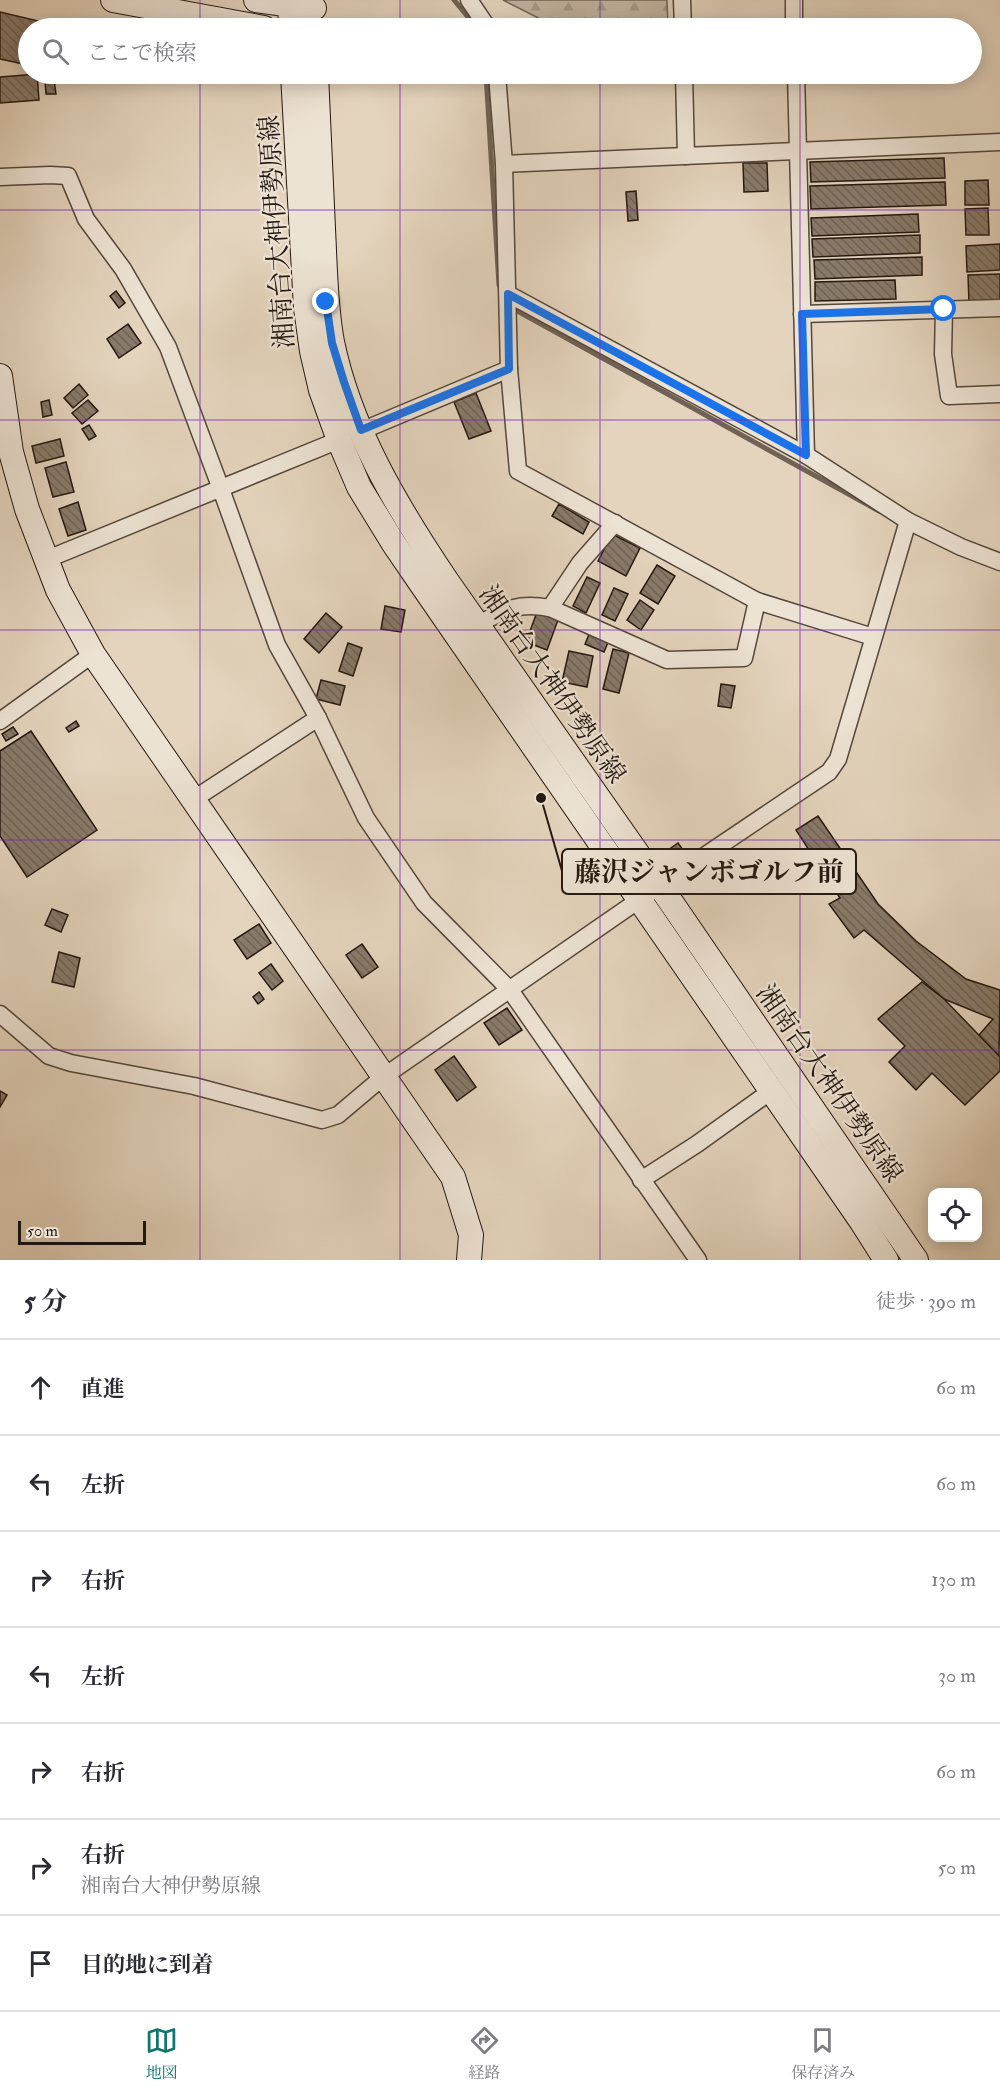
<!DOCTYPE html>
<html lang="ja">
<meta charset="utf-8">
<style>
:root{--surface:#fff;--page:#f2f2f3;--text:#2b2b33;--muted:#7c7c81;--line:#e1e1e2;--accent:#0f766e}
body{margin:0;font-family:"IM FELL Double Pica","Noto Serif JP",serif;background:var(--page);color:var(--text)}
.controls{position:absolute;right:18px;bottom:18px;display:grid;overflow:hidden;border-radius:12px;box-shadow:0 3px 15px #0003}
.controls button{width:54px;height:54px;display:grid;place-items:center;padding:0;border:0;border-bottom:2px solid var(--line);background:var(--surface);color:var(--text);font:30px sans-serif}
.scale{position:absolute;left:18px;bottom:15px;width:128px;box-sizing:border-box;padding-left:6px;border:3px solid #241811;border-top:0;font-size:16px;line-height:21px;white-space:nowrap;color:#241811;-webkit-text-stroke:4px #ede3d4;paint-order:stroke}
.stop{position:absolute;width:18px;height:18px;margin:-14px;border:4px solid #1a73e8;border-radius:50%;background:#fff}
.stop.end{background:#1a73e8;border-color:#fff;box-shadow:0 2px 6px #0008}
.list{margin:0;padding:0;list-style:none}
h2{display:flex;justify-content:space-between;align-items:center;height:78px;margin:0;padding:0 24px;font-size:26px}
h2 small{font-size:20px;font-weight:400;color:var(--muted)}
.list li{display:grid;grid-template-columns:39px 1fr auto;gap:18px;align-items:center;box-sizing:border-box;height:96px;padding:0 24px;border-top:2px solid var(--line)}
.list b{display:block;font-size:22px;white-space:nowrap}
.list p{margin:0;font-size:20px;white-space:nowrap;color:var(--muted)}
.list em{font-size:20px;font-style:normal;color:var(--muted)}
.icon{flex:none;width:33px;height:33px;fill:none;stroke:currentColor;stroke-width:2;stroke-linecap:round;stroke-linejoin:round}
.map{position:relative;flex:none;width:1000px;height:1260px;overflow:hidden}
.search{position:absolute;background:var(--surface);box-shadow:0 3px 15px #0003;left:18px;right:18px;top:18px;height:66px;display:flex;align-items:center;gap:15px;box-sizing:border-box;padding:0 21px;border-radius:33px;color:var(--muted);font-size:22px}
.sheet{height:750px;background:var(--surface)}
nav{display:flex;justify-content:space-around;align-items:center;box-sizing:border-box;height:84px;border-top:2px solid var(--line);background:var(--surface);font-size:16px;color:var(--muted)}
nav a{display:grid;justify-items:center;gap:3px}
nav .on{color:var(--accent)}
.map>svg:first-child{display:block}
.forest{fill:url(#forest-firs);stroke:#746658;stroke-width:1.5}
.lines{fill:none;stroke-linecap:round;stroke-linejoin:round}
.stream{stroke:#706255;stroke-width:5}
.building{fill:url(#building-back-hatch);stroke:#241811;stroke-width:1.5}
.street-casing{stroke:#54473c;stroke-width:19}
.secondary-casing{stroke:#241811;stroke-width:26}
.street{stroke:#ede3d4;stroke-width:16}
.secondary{stroke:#ede3d4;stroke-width:24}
.route{stroke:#1a73e8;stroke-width:8}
.grid{fill:none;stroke:#7b2cbf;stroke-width:1.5;stroke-opacity:0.55}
.labels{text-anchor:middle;stroke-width:4.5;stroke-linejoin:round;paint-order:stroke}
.street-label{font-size:26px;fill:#241811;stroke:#ede3d4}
.leader{fill:none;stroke:#241811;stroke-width:2}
.callout-dot{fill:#241811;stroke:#ede3d4;stroke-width:2}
.callout{fill:#ede3d4;stroke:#241811;stroke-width:2}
.callout-label{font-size:27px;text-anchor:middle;font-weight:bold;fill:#241811}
</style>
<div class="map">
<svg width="1000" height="1260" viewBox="0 0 1000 1260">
<defs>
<pattern id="forest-firs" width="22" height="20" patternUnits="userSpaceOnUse" patternTransform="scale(1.5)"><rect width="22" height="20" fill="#c3b4a0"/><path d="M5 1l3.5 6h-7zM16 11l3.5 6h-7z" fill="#a79a89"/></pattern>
<pattern id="building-back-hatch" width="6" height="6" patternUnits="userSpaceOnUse" patternTransform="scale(1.5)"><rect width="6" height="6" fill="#887a6a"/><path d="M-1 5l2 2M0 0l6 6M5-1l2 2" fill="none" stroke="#6f6356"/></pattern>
</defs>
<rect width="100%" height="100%" fill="#e4d4bd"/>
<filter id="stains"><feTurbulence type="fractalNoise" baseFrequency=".00333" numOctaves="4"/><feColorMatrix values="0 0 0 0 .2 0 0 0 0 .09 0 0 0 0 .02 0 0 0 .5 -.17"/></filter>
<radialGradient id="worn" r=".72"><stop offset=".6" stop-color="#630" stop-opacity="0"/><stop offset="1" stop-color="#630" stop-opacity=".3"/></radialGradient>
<!-- forest -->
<path class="forest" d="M503 0H667L668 28H558Z"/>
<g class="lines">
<!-- stream -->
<g class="stream">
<path d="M454 0 477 28"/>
<path d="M486 74 499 285"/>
<path d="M512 308 879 511"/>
</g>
</g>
<!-- building -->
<g class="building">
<path d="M0 12 51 24 50 28H28V65L0 59Z"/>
<path d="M37 74 39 100 0 103V77Z"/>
<path d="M45 80H54L56 94H46Z"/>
<path d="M944 158 945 178 811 182 810 162Z"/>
<path d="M743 163H767L768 191 744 192Z"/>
<path d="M988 180 989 205H965V181Z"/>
<path d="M945 182 946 205 811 209 810 186Z"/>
<path d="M636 191 638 220 628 221 626 192Z"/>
<path d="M988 208 989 235H966L965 209Z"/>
<path d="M918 214 919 232 812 236 811 218Z"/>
<path d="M920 235V253L813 257 812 239Z"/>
<path d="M1000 244V270L967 272 966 246Z"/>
<path d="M922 257V275L815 279 814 260Z"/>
<path d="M1000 274V302L969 304 968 275Z"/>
<path d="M895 280 896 299 815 301V282Z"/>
<path d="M116 291 125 303 119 308 110 296Z"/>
<path d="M128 324 141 343 119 358 107 339Z"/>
<path d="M79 384 88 395 73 408 64 398Z"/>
<path d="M476 393 491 431 469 439 454 402Z"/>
<path d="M49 400 52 415 43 417 41 402Z"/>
<path d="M88 400 98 411 82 424 72 413Z"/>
<path d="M89 425 96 436 89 440 82 429Z"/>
<path d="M60 439 64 456 36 463 32 446Z"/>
<path d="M66 462 74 492 53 497 45 468Z"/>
<path d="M78 502 86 530 68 536 59 509Z"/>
<path d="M559 504 589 522 583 534 552 516Z"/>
<path d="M612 534 640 548 626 576 598 561Z"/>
<path d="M657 565 675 576 658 604 640 593Z"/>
<path d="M587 577 600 583 586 613 573 606Z"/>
<path d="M614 588 628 594 615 621 602 615Z"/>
<path d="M640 600 654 610 641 630 627 620Z"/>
<path d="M385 606 405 610 401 632 381 629Z"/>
<path d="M537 612 558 620 547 650 526 642Z"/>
<path d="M326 613 342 627 319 653 304 639Z"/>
<path d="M590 632 609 640 604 652 585 644Z"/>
<path d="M348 643 362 648 353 676 339 671Z"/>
<path d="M613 649 629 653 619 693 603 689Z"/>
<path d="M569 651 593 656 587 687 562 682Z"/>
<path d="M321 680 345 686 340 705 316 699Z"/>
<path d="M721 684 735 686 731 708 718 706Z"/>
<path d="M76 721 79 726 69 732 66 728Z"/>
<path d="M13 727 18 734 6 741 2 734Z"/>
<path d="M31 731 97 830 27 877 0 836V751Z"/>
<path d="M818 816 878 904 916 941 966 979 1000 990 999 1056 979 1035 993 1019 944 999 864 930 854 938 829 904 840 898 796 830Z"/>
<path d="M678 843 688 857 681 862 671 848Z"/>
<path d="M52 909 68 915 61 932 45 925Z"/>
<path d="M259 924 271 943 247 959 234 940Z"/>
<path d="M362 944 378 967 362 978 346 955Z"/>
<path d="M59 952 80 958 74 987 52 982Z"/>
<path d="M271 964 283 981 272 990 259 973Z"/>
<path d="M922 982 944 999 1000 1057V1071L965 1105 932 1073 916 1090 889 1062 905 1046 878 1019Z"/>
<path d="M259 992 264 999 258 1004 253 997Z"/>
<path d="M507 1008 522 1030 499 1045 484 1023Z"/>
<path d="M454 1056 476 1087 457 1101 435 1070Z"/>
<path d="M0 1091 7 1095 0 1107Z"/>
</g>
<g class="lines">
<!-- street casing -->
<g class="street-casing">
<g id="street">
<path d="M469 0 488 28"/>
<path d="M682 0 683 28"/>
<path d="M794 0V28"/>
<path d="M497 74 504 164 509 369 518 471 757 601 873 637"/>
<path d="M684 74 686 156"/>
<path d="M796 74 806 455"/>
<path d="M504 164 1000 142"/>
<path d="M0 177 50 175 68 176 86 219 123 269 168 347 221 489 277 645 318 718 366 818 424 903 510 990 698 1260"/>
<path d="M508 294 806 455 908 521 961 547 1000 562"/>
<path d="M944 309 943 354 949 396 1000 394"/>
<path d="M802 314 1000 308"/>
<path d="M361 431 509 369"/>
<path d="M45 560 339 440"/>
<path d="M550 608 580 563 615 523"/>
<path d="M477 625C505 610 516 602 550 608L667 660 744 658 757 601"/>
<path d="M0 721 93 654"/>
<path d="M194 799 318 718"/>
<path d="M0 1014 49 1056 71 1063 194 1086 322 1120 338 1115 383 1077 639 900 829 772 838 759 908 521"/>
<path d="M641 1180 697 1144 771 1091"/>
</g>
</g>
<!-- secondary casing -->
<g class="secondary-casing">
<g id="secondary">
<path d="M113 0 264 28"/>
<path d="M256 0 314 8"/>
<path d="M290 0 291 28"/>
<path d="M293 74 306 308 312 351 321 390 339 440 359 487 394 544C549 771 707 996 862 1222L886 1260"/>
<path d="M316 74C318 125 321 177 323 229 325 266 325 305 332 342 350 429 397 507 446 580L660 886 916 1260"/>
<path d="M0 376 11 452 27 509 58 590 93 654 453 1177 471 1235 469 1260"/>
</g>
</g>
<!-- street -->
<use href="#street" class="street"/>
<!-- secondary -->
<use href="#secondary" class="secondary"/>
</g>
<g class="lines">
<!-- route -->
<path class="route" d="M326 302 332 343 344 382 361 430 509 369 508 294 806 455 802 314 944 309"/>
</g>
<!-- grid -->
<path class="grid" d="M200 0V28M400 0V28M600 0V28M800 0V28M200 74V1260M400 74V1260M600 74V1260M800 74V1260M0 210H1000M0 420H1000M0 630H1000M0 840H1000M0 1050H1000"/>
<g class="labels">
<!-- street labels -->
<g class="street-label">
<text transform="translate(276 232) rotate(-94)" y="9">湘南台大神伊勢原線</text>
<text transform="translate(553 684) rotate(55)" y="9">湘南台大神伊勢原線</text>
<text transform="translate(830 1083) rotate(55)" y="9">湘南台大神伊勢原線</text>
</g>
</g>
<!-- callouts -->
<path class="leader" d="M541 798L562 871"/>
<circle class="callout-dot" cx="541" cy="798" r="6"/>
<rect class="callout" x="562" y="849" width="294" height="45" rx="6"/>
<g class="callout-label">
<text x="709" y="881">藤沢ジャンボゴルフ前</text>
</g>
<rect width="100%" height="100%" filter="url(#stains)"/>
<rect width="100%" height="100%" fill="url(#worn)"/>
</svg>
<div class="controls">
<button><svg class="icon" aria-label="locate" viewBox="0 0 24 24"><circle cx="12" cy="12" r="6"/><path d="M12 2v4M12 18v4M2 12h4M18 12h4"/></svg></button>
</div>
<div class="scale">50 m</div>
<div class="stop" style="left:944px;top:309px"></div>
<div class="stop end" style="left:326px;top:302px"></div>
<div class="search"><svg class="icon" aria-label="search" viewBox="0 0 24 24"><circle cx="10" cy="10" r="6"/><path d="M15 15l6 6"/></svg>ここで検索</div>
</div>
<section class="sheet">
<h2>5 分<small>徒歩 · 390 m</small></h2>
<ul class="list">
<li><svg class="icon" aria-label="ahead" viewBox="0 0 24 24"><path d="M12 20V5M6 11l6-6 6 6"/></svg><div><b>直進</b></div><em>60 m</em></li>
<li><svg class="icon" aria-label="left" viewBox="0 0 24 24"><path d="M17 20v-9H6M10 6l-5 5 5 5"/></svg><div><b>左折</b></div><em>60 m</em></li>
<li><svg class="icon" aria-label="right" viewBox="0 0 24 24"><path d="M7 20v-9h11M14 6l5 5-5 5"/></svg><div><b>右折</b></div><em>130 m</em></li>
<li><svg class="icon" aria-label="left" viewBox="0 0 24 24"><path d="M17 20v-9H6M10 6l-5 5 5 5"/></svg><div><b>左折</b></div><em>30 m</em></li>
<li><svg class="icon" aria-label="right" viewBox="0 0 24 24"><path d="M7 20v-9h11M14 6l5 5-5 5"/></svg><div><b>右折</b></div><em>60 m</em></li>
<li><svg class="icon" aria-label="right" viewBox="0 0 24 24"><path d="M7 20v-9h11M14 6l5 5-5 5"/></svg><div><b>右折</b><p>湘南台大神伊勢原線</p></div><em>50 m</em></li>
<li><svg class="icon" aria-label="arrive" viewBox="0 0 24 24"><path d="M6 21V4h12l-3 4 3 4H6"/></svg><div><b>目的地に到着</b></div></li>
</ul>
</section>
<nav>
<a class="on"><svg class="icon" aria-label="map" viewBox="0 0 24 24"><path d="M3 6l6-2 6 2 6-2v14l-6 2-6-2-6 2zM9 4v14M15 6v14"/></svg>地図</a>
<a><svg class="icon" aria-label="directions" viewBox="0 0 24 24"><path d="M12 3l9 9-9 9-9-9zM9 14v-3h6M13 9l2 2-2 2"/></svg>経路</a>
<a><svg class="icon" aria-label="saved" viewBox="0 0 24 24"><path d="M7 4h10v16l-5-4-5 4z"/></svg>保存済み</a>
</nav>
